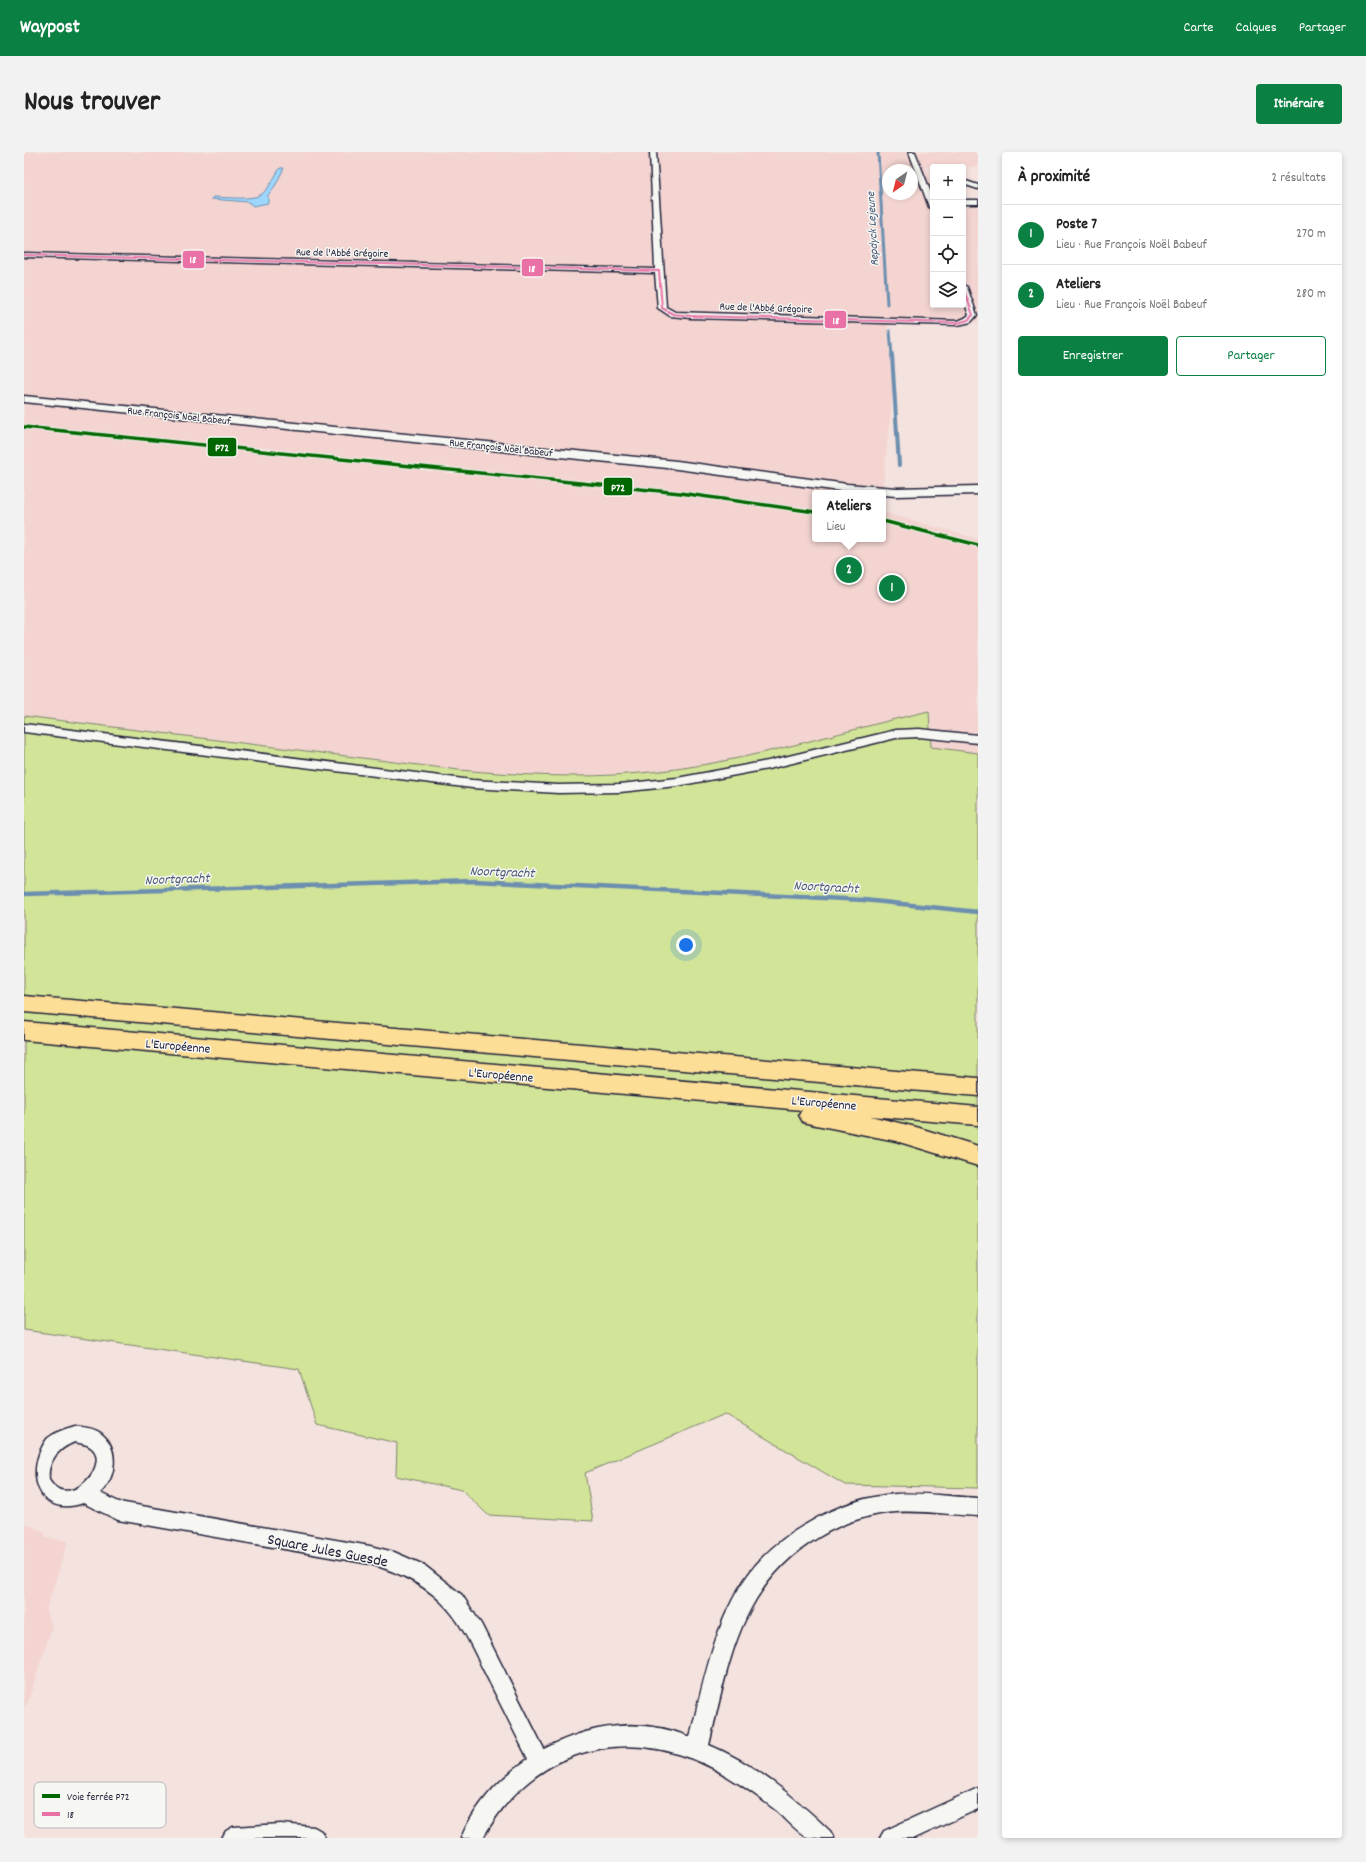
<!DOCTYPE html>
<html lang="fr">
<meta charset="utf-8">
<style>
:root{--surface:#fff;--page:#f2f2f2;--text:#222;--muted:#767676;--line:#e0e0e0;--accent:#0b8043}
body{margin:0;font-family:Dekko,sans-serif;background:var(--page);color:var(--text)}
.controls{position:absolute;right:12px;top:12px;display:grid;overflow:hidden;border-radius:4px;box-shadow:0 2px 6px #0003}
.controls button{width:36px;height:36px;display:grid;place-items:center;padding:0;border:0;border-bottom:1px solid var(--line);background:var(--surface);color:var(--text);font:20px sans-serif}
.compass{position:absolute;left:858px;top:12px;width:36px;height:36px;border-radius:50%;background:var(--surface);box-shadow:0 2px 6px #0003;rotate:215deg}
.you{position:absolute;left:662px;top:793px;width:14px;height:14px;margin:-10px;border:3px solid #fff;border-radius:50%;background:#1a73e8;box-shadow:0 0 0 6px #1a73e833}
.badge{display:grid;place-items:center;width:26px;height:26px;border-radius:50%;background:var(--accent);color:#fff;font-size:13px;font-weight:700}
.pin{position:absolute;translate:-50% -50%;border:2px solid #fff;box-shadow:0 1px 4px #0006}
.popup{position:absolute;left:788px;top:338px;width:74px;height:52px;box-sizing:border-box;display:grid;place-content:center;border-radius:4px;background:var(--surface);filter:drop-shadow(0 1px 3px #0005);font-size:13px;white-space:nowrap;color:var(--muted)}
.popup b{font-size:15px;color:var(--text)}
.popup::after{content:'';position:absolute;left:50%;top:100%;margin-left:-8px;border:8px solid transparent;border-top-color:var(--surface)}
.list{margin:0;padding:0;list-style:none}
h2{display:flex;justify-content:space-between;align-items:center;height:52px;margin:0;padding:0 16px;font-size:17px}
h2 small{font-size:13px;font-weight:400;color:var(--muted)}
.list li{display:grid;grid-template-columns:26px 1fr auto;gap:12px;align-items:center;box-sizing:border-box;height:60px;padding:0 16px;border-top:1px solid var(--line)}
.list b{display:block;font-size:15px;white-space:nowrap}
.list p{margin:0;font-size:13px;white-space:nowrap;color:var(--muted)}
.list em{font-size:13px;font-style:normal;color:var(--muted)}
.actions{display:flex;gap:8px;padding:12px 16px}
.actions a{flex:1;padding:9px 0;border:1px solid var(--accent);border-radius:4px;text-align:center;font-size:14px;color:var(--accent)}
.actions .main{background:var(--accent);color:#fff}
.icon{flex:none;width:22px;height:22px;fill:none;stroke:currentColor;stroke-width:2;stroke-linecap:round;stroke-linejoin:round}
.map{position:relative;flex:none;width:954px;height:1686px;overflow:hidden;border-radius:4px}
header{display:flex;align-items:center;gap:24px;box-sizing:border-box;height:56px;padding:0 20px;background:var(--accent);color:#fff}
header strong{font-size:19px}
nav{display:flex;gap:22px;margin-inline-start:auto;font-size:14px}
.intro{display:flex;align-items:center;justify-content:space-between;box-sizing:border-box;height:96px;padding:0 24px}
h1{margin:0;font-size:28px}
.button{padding:10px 18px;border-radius:4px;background:var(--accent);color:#fff;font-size:14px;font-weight:700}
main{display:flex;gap:24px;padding:0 24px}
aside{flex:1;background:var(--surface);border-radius:4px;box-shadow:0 2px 6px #0003}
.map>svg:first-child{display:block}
.built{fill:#f3d4d0;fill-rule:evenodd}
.green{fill:#d2e498;stroke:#7a836a}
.water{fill:#9dd7fe;stroke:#6c8fb0}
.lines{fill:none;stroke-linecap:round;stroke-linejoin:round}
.stream-far2{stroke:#6c8fb0;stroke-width:3}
.stream-far1{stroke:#6c8fb0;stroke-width:4}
.stream{stroke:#6c8fb0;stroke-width:4.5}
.minor-casing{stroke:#22223b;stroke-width:3}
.tertiary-casing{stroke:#22223b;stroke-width:3}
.motorway-casing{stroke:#22223b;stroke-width:3}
.minor{fill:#f6f6f2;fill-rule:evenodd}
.tertiary{fill:#f6f6f2;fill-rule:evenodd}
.motorway{fill:#fdde96;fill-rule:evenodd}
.bus-1-casing{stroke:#f6f6f2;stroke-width:3.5}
.bus-1{stroke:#e971a5;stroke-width:2}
.rail-1-casing{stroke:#f6f6f2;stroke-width:5.5}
.rail-1{stroke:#060;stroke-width:3.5}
.labels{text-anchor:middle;stroke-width:3;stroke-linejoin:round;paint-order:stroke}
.far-street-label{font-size:11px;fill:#22223b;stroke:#f6f6f2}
.far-water-label{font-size:12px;font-style:italic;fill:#475876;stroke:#f6f6f2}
.street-label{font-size:13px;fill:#22223b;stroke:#f6f6f2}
.water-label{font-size:14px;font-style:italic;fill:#475876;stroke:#f6f6f2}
.near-street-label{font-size:16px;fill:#22223b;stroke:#f6f6f2}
.key{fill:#f6f6f2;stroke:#b6b6bb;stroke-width:1}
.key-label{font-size:11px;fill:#22223b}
.line-badge{stroke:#f6f6f2;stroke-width:1.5}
.badge-label{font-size:11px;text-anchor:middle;font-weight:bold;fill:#fff}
</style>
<header>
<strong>Waypost</strong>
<nav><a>Carte</a><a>Calques</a><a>Partager</a></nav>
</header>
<div class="intro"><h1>Nous trouver</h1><a class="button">Itinéraire</a></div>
<main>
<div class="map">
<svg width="954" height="1686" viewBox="0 0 954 1686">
<rect width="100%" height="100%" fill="#f4e2de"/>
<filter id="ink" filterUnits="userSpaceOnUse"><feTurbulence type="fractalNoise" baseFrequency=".025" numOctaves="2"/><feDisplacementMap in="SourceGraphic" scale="8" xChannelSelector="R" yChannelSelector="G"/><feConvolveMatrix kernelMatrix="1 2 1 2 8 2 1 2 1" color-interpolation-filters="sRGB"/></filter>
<g filter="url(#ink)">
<!-- built -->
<g class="built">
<path d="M0 0H954V15L901 14 909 34V153H939V54L954 55V170L863 166 869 240 858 341H791V387H859V360L954 387V601L907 595 905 559 726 604 685 612 616 621 550 624 498 623 435 618 0 564ZM864 18H888V42H864Z"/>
<path d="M0 1371 21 1380V1385L44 1389 22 1458 28 1475 3 1552 0 1555Z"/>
</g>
<!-- green -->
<path class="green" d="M905 559 907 595 954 601V1336L821 1333 701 1262 561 1321 569 1369 464 1363 438 1338 372 1324 373 1291 293 1273 275 1217 0 1178V564L435 618C495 623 555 627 616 621 714 613 809 581 905 559Z"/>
<!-- water -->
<path class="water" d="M256 16H260L251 34 244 43V51L229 54 224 50 187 47 189 45C201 45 229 49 238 42 246 35 251 24 256 16Z"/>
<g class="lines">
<!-- stream-far2 -->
<g class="stream-far2">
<path d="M854 0 863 152"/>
<path d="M866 179 868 204"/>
</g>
<!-- stream-far1 -->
<path class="stream-far1" d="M868 203 875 313"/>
<!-- stream -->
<path class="stream" d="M0 742 450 729 840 748 954 760"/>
<!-- minor casing -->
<g class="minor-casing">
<g id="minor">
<path d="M626 0H632L642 155 651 160 934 169 941 166 945 163 939 146V133L943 135 953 163 947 170 934 173 667 166 646 164 634 156 631 121 0 105V101L631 117Z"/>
<path d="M885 0H891L909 46V57L905 55Z"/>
<path d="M939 28 954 33V37L939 32Z"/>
<rect x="939" y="48" width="15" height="4"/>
<path d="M0 572 448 628 534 633 596 632 653 626 744 609 872 578 895 577 954 583V591L895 585 872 586 744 617 653 634 596 640 534 641 448 636 0 580Z"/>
<path d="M51 1274C59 1275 69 1276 75 1280 96 1294 93 1326 76 1341L95 1350 346 1394 370 1400 400 1413 438 1443 457 1472 520 1597C566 1572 617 1565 666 1585 681 1525 693 1453 738 1406 752 1391 768 1380 786 1370 811 1355 842 1344 872 1342 899 1340 927 1345 954 1346V1364C927 1363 899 1358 872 1360 844 1362 818 1371 795 1385 715 1433 705 1510 685 1593 731 1612 770 1645 806 1679L810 1686C803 1686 788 1686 783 1685 772 1679 762 1667 753 1659 738 1647 722 1636 706 1626 617 1569 511 1589 459 1686H437C451 1653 475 1627 504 1607 489 1577 474 1547 459 1517 449 1497 439 1474 424 1457 403 1433 375 1420 346 1412L94 1368 59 1351C13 1367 0 1319 23 1287 31 1280 41 1277 51 1274ZM51 1290C55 1291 60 1292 63 1293 93 1306 46 1362 25 1328 23 1310 34 1296 51 1290Z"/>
<path d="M954 1636V1657L891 1686H856L860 1679Z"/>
<path d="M257 1672 290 1675 297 1679 301 1686H198L202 1679 209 1675Z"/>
</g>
</g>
<!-- tertiary casing -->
<g class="tertiary-casing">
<path id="tertiary" d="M0 244 653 309 823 332 872 336 954 334V342L872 344 859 343V341L823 340 653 317 0 250Z"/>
</g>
<!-- motorway casing -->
<g class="motorway-casing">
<g id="motorway">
<path d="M0 844 954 926V944L0 860Z"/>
<path d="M0 870 954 955V973L846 964 892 975 954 994V1014L872 989 787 972 779 970 775 963 778 958 0 888Z"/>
</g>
</g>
<!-- minor -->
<use href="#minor" class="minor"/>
<!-- tertiary -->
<use href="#tertiary" class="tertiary"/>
<!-- motorway -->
<use href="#motorway" class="motorway"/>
<!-- bus-1 casing -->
<g class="bus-1-casing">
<path id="bus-1" d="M0 103 635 119 638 156 649 162 667 164 934 171 944 168 949 163 939 135"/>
</g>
<!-- bus-1 -->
<use href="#bus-1" class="bus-1"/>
<!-- rail-1 casing -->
<g class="rail-1-casing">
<g id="rail-1">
<path d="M0 275 656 341 791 360"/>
<path d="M859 369 954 393"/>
</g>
</g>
<!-- rail-1 -->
<use href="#rail-1" class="rail-1"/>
</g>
</g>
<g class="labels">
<!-- far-street labels -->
<g class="far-street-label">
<text transform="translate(318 100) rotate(1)" y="4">Rue de l'Abbé Grégoire</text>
<text transform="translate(742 155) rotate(2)" y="4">Rue de l'Abbé Grégoire</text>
<text transform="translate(155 263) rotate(6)" y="4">Rue François Noël Babeuf</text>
<text transform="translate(477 295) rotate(6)" y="4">Rue François Noël Babeuf</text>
</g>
<!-- far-water labels -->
<g class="far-water-label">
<text transform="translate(848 77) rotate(-93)" y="4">Repdyck Lejeune</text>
</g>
<!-- street labels -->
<g class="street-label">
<text transform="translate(154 893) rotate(5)" y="5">L'Européenne</text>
<text transform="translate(477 922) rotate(5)" y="5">L'Européenne</text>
<text transform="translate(800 950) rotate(5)" y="5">L'Européenne</text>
</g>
<!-- water labels -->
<g class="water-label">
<text transform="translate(478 719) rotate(2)" y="5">Noortgracht</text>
<text transform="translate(153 726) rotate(-2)" y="5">Noortgracht</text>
<text transform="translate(802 734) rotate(3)" y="5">Noortgracht</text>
</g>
<!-- near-street labels -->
<g class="near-street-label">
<text transform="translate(304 1397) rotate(11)" y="6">Square Jules Guesde</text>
</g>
</g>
<!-- legend -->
<rect x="10" y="1630" width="132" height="46" rx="6" class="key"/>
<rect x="18" y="1642" width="18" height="4" fill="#060"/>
<rect x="18" y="1660" width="18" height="4" fill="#e971a5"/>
<g class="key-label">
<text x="43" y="1648">Voie ferrée P72</text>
<text x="43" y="1666">18</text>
</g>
<g class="line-badge">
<rect x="158" y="98" width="23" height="19" rx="4" fill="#e971a5"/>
<rect x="497" y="106" width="23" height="19" rx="4" fill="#e971a5"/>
<rect x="800" y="158" width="23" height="19" rx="4" fill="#e971a5"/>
<rect x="183" y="285" width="30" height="20" rx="4" fill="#060"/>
<rect x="579" y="325" width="30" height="19" rx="4" fill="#060"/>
</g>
<g class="badge-label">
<text x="169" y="111">18</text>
<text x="508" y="120">18</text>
<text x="812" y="172">18</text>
<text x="198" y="299">P72</text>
<text x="594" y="339">P72</text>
</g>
</svg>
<div class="controls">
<button>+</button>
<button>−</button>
<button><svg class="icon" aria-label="locate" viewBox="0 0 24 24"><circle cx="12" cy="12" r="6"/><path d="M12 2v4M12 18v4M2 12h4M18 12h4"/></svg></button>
<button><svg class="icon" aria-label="layers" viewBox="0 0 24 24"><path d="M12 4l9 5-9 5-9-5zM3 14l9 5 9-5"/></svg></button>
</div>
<svg class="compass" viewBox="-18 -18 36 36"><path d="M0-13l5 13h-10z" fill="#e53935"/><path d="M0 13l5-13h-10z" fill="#767676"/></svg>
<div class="you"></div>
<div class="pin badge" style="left:868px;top:436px">1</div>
<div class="pin badge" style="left:825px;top:418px">2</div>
<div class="popup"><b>Ateliers</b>Lieu</div>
</div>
<aside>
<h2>À proximité<small>2 résultats</small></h2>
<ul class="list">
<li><span class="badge">1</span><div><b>Poste 7</b><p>Lieu · Rue François Noël Babeuf</p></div><em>270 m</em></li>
<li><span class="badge">2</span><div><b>Ateliers</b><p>Lieu · Rue François Noël Babeuf</p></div><em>280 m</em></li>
</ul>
<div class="actions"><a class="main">Enregistrer</a><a>Partager</a></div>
</aside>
</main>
